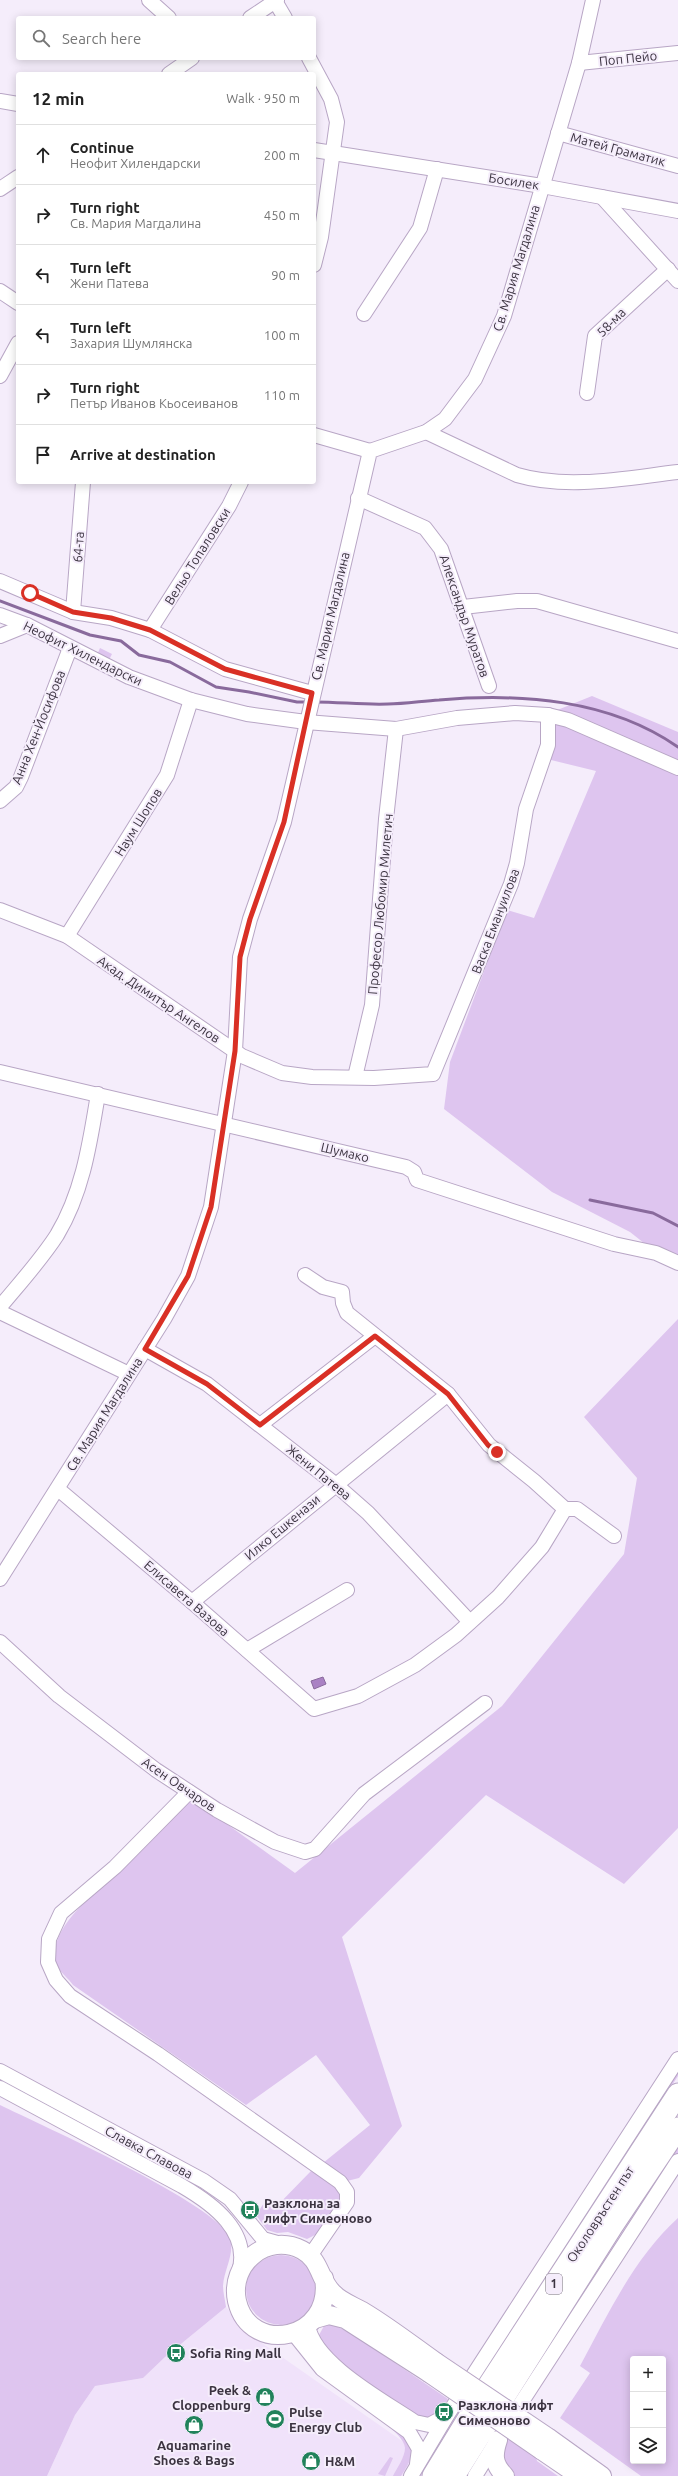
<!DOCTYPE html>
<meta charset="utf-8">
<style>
:root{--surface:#fff;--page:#f2f2f2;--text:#222;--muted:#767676;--line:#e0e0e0}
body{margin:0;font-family:Ubuntu,sans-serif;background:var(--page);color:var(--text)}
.controls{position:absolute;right:12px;bottom:12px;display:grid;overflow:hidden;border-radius:4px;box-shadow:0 2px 10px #0003}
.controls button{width:36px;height:36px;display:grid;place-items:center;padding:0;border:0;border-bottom:1px solid var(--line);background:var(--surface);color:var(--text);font:20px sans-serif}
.stop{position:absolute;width:12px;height:12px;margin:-9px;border:3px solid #d93025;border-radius:50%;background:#fff}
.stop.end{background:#d93025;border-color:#fff;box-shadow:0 1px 4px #0008}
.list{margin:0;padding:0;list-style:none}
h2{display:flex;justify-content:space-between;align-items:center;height:52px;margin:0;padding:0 16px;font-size:17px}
h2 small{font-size:13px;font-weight:400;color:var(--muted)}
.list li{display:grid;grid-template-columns:26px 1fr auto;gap:12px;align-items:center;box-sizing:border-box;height:60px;padding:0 16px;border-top:1px solid var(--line)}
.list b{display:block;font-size:15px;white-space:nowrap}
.list p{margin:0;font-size:13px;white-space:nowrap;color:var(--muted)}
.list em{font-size:13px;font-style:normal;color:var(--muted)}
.icon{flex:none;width:22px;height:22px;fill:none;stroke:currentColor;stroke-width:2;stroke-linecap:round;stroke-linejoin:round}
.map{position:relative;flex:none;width:678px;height:2476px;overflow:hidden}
.search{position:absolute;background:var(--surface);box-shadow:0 2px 10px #0003;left:16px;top:16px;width:300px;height:44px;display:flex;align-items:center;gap:10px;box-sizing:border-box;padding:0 14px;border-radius:4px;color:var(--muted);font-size:15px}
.panel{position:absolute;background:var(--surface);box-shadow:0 2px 10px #0003;left:16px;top:72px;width:300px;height:412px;border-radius:4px}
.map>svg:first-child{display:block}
.built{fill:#f0e2fa}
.green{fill:#dec5ef;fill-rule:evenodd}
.water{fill:#aa82c4;stroke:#896a9c}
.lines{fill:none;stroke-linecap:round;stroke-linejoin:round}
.stream{stroke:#896a9c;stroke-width:3}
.minor-casing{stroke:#b8a6c5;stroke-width:16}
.major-casing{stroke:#b8a6c5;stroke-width:20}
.highway-casing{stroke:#b8a6c5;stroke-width:23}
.minor{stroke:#fff;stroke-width:14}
.major{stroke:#fff;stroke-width:18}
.highway{stroke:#fff;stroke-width:21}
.major-bridge-casing{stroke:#b8a6c5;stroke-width:20;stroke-linecap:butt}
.major-bridge{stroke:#fff;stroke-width:18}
.route{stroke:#d93025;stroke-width:5}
.labels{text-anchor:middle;stroke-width:4;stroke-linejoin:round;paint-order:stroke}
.shield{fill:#f5edfb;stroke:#736b78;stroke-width:1}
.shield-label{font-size:12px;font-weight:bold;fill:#3b3340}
.street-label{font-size:13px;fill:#3b3340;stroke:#f5edfb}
.poi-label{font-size:13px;font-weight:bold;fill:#3b3340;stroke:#f5edfb;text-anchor:start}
</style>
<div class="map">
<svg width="678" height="2476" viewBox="0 0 678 2476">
<rect width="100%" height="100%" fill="#f5edfb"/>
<!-- built -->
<path class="built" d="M226 2307 252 2336 415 2450 405 2476H47L75 2415 95 2386 143 2378 165 2357Z"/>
<!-- green -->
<g class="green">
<path d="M100 648 112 654 108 662 96 657Z"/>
<path d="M592 696 678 732V1270L630 1232 552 1192 444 1109 450 1062 507 910 534 918 596 771 551 760 545 715Z"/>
<path d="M678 1319V1828L624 1884 486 1795 342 1937 402 2126 359 2178 347 2181 323 2163 370 2125 316 2055 246 2105 73 1985C69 1979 60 1972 57 1966 49 1944 66 1922 79 1908L192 1799 295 1873 502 1706 624 1554 637 1478 584 1417Z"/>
<path d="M678 2069V2076L462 2409 421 2476H416Z"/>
<path d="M0 2105C39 2124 219 2205 230 2238 235 2254 224 2269 223 2286 223 2292 225 2300 226 2307L165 2357 143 2378 95 2386 75 2415 47 2476H0Z"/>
<path d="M678 2146V2153L469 2476H465Z"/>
<path d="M311 2171C324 2178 339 2185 341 2201L317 2234 307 2239 288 2232 277 2233 267 2230 256 2215 264 2203 274 2209Z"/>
<path d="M678 2218V2476H641L560 2418 590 2373 580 2366C608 2314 634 2258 678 2218ZM633 2359H663V2461H633Z"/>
<circle cx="281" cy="2290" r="35"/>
<path d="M330 2323 354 2335 448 2399 439 2413 430 2418 414 2415 353 2373 338 2361 322 2342 319 2335 324 2326Z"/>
<path d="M351 2399C362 2403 407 2435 411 2447 414 2457 406 2468 401 2476H393C397 2468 405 2457 405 2448 405 2433 363 2408 351 2399Z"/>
<path d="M508 2437 536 2456 537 2461 558 2476H512L500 2450Z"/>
<path d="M390 2457 393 2458 385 2476 378 2474Z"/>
</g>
<!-- water -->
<path class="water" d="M323 1677 326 1684 314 1689 311 1681Z"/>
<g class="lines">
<!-- stream -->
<g class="stream">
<path d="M0 601 90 635 121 641 139 655 170 662 216 687 249 692 297 702H308"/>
<path d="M315 702C340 702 364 705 388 704 405 704 422 701 439 700 521 693 609 699 678 747"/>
<path d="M590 1200 653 1213 678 1226"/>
</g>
<!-- minor casing -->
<g class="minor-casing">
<g id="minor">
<path d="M149 0 169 18"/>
<path d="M275 1 285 18"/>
<path d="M250 18 277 0"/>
<path d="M309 58 331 99 337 122 321 237 314 265"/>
<path d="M579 63 678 53"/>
<path d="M169 74 192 58"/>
<path d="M0 101 18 104"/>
<path d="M558 133 678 166"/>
<path d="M314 150 542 186 678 211"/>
<path d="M0 189 18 177"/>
<path d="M602 197 678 281"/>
<path d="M0 291 18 303"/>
<path d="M364 314 420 228 437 169"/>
<path d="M0 376 18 343"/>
<path d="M587 393 595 336 668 269"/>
<path d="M426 432 517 475C568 490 626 478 678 472"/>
<path d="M314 435 370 451"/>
<path d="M358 498 425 528 441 549 489 686"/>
<path d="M0 581 73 612 111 618 150 630 225 669 312 693"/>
<path d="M463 607 517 601H537L678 641"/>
<path d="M73 612 83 482"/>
<path d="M0 615 27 625 129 677 191 700 247 714 306 722 396 729 457 718 515 713 548 715 568 720 678 768"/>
<path d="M150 630 229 506 241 482"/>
<path d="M0 636 27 625"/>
<path d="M0 801 16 787 21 777 70 648"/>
<path d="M0 910 67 936 242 1056 282 1073 312 1077 374 1078 433 1074 511 884 517 863 526 809 548 745V715"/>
<path d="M67 936 167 775 191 700"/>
<path d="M0 1072 406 1167 414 1172 417 1180 614 1244 656 1253 678 1263"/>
<path d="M355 1077 372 1005 386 819 396 729"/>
<path d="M305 1275 323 1287 342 1292 343 1303 347 1313 448 1394 489 1445 534 1481 565 1509H577L614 1536"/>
<path d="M0 1307C19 1284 41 1260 57 1235 83 1192 90 1142 98 1094"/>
<path d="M0 1312 129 1374"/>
<path d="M145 1349 207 1384 335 1484 368 1513 470 1622"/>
<path d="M260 1425 375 1336"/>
<path d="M58 1489 192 1602 314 1709 358 1696 415 1665 456 1635 498 1597 542 1547 565 1509"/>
<path d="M0 1579 164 1319 188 1276 211 1207 235 1051 240 957 250 919 284 822 370 451 426 432 445 419 475 379 504 316 579 63 593 0"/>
<path d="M192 1602 448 1394"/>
<path d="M0 1642 59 1696 156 1770 217 1810 275 1842 305 1852 315 1849 364 1794 485 1703"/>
<path d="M247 1650 347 1590"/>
<path d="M189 1792 115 1867 61 1913 49 1939 48 1962 56 1980 70 1996 158 2054 340 2182 347 2192V2202L310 2256"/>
<path d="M0 2071 204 2181 230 2199 263 2239 281 2244"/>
<path d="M0 2088 182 2186C213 2204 251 2232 239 2272"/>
<path d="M308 2325C313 2363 384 2401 415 2422L429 2425 446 2416"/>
<path d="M294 2334 322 2369 409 2432 419 2449 417 2464"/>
<path d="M508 2423 678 2161"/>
<path d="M411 2476 448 2414 678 2059"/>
<path d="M475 2476 496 2442"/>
</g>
</g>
<!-- major casing -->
<g class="major-casing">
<g id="major">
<path d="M324 2278C334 2340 250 2357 237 2301 229 2264 267 2232 302 2250 321 2260 319 2280 333 2293 341 2302 354 2306 364 2312 389 2327 412 2345 436 2362"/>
<path d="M315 2319 329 2315 345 2319 429 2373"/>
<path d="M549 2438 602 2476"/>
<path d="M498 2440C493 2455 493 2464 505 2476"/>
<path d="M541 2450 579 2476"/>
</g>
</g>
<!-- highway casing -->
<g class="highway-casing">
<g id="highway">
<path d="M433 2476 488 2386 678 2094"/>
<path d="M454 2476 613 2225 678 2128"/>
</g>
</g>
<!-- minor -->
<use href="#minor" class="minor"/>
<!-- major -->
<use href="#major" class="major"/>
<!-- highway -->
<use href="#highway" class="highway"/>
<!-- major-bridge casing -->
<g class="major-bridge-casing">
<g id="major-bridge">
<path d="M436 2362 549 2438"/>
<path d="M429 2373 541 2450"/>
</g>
</g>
<!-- major-bridge -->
<use href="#major-bridge" class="major-bridge"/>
</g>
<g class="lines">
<!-- route -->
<path class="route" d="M30 593 73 612 111 618 150 630 225 669 312 693 284 822 250 919 240 957 235 1051 211 1207 188 1276 145 1349 207 1384 260 1425 375 1336 448 1394 488 1445 497 1452"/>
</g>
<!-- icons -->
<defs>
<g id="bus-disc" transform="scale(1)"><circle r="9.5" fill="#21825b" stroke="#f5edfb"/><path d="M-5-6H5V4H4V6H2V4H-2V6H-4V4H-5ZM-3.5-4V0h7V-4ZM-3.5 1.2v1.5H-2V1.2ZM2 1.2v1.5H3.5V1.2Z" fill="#fff"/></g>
<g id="shop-disc" transform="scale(1)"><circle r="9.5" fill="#21825b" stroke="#f5edfb"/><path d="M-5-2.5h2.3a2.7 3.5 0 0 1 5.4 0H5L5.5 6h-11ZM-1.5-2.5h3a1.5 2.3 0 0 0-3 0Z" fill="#fff"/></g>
<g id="stadium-disc" transform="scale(1)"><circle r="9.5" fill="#21825b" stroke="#f5edfb"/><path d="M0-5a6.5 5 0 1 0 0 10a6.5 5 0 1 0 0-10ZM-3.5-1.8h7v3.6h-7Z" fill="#fff"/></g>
</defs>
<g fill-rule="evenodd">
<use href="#bus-disc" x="250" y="2210"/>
<use href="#bus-disc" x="176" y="2353"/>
<use href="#shop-disc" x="265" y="2397"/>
<use href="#bus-disc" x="444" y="2412"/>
<use href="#stadium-disc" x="275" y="2419"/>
<use href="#shop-disc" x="194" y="2425"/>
<use href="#shop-disc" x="311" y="2461"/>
</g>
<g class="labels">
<!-- shield labels -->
<rect class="shield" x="546" y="2274" width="16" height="20" rx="3"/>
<g class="shield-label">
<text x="554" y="2288">1</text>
</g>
<!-- street labels -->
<g class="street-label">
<text transform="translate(628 58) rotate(-6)" y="5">Поп Пейо</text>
<text transform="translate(618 149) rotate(15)" y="5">Матей Граматик</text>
<text transform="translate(514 181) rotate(9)" y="5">Босилек</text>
<text transform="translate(516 268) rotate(-73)" y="5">Св. Мария Магдалина</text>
<text transform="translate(611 322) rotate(-45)" y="5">58-ма</text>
<text transform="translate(78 547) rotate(-86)" y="5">64-та</text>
<text transform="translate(197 556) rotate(-58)" y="5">Вельо Топаловски</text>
<text transform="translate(330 616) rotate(-77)" y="5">Св. Мария Магдалина</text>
<text transform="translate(465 616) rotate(71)" y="5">Александър Муратов</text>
<text transform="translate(83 653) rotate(26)" y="5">Неофит Хилендарски</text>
<text transform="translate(38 727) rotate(-68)" y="5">Анна Хен-Йосифова</text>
<text transform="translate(138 822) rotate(-58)" y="5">Наум Шопов</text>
<text transform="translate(380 904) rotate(-85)" y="5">Професор Любомир Милетич</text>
<text transform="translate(495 921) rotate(-69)" y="5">Васка Емануилова</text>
<text transform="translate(159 999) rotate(34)" y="5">Акад. Димитър Ангелов</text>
<text transform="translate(345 1152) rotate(13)" y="5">Шумако</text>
<text transform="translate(104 1414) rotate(-58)" y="5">Св. Мария Магдалина</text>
<text transform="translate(319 1472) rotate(39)" y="5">Жени Патева</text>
<text transform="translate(282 1527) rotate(-40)" y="5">Илко Ешкенази</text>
<text transform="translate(187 1598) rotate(41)" y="5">Елисавета Вазова</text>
<text transform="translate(179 1784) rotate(34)" y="5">Асен Овчаров</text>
<text transform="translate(149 2152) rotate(28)" y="5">Славка Славова</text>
<text transform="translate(600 2214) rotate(-57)" y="5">Околовръстен път</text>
</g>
<!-- poi labels -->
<g class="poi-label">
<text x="264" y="2208">Разклона за<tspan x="264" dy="15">лифт Симеоново</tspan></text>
<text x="190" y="2358">Sofia Ring Mall</text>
<text x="251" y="2395" text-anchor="end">Peek &amp;<tspan x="251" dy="15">Cloppenburg</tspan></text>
<text x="458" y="2410">Разклона лифт<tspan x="458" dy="15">Симеоново</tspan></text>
<text x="289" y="2417">Pulse<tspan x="289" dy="15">Energy Club</tspan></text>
<text x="194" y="2450" text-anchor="middle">Aquamarine<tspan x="194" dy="15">Shoes &amp; Bags</tspan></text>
<text x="325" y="2466">H&amp;M</text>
</g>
</g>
</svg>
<div class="controls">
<button>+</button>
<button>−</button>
<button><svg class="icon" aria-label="layers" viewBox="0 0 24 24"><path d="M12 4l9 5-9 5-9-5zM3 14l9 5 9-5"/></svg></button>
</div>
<div class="stop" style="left:30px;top:593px"></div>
<div class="stop end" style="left:497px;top:1452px"></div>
<div class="search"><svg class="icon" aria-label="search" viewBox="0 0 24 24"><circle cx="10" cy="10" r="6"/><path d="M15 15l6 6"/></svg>Search here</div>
<section class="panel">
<h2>12 min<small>Walk · 950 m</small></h2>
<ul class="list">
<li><svg class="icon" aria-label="ahead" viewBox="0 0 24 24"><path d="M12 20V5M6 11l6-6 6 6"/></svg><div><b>Continue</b><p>Неофит Хилендарски</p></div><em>200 m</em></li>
<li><svg class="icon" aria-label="right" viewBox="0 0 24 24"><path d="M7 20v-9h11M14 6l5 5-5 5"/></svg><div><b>Turn right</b><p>Св. Мария Магдалина</p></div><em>450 m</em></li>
<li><svg class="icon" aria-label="left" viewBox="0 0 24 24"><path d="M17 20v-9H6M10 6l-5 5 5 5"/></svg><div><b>Turn left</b><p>Жени Патева</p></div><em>90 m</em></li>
<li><svg class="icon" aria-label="left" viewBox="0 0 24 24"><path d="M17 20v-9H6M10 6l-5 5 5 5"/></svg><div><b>Turn left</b><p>Захария Шумлянска</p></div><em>100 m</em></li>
<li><svg class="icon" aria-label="right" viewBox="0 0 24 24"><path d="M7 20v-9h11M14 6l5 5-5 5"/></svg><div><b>Turn right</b><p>Петър Иванов Кьосеиванов</p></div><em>110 m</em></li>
<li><svg class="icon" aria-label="arrive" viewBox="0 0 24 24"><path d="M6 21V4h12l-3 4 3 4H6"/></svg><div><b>Arrive at destination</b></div></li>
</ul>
</section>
</div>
